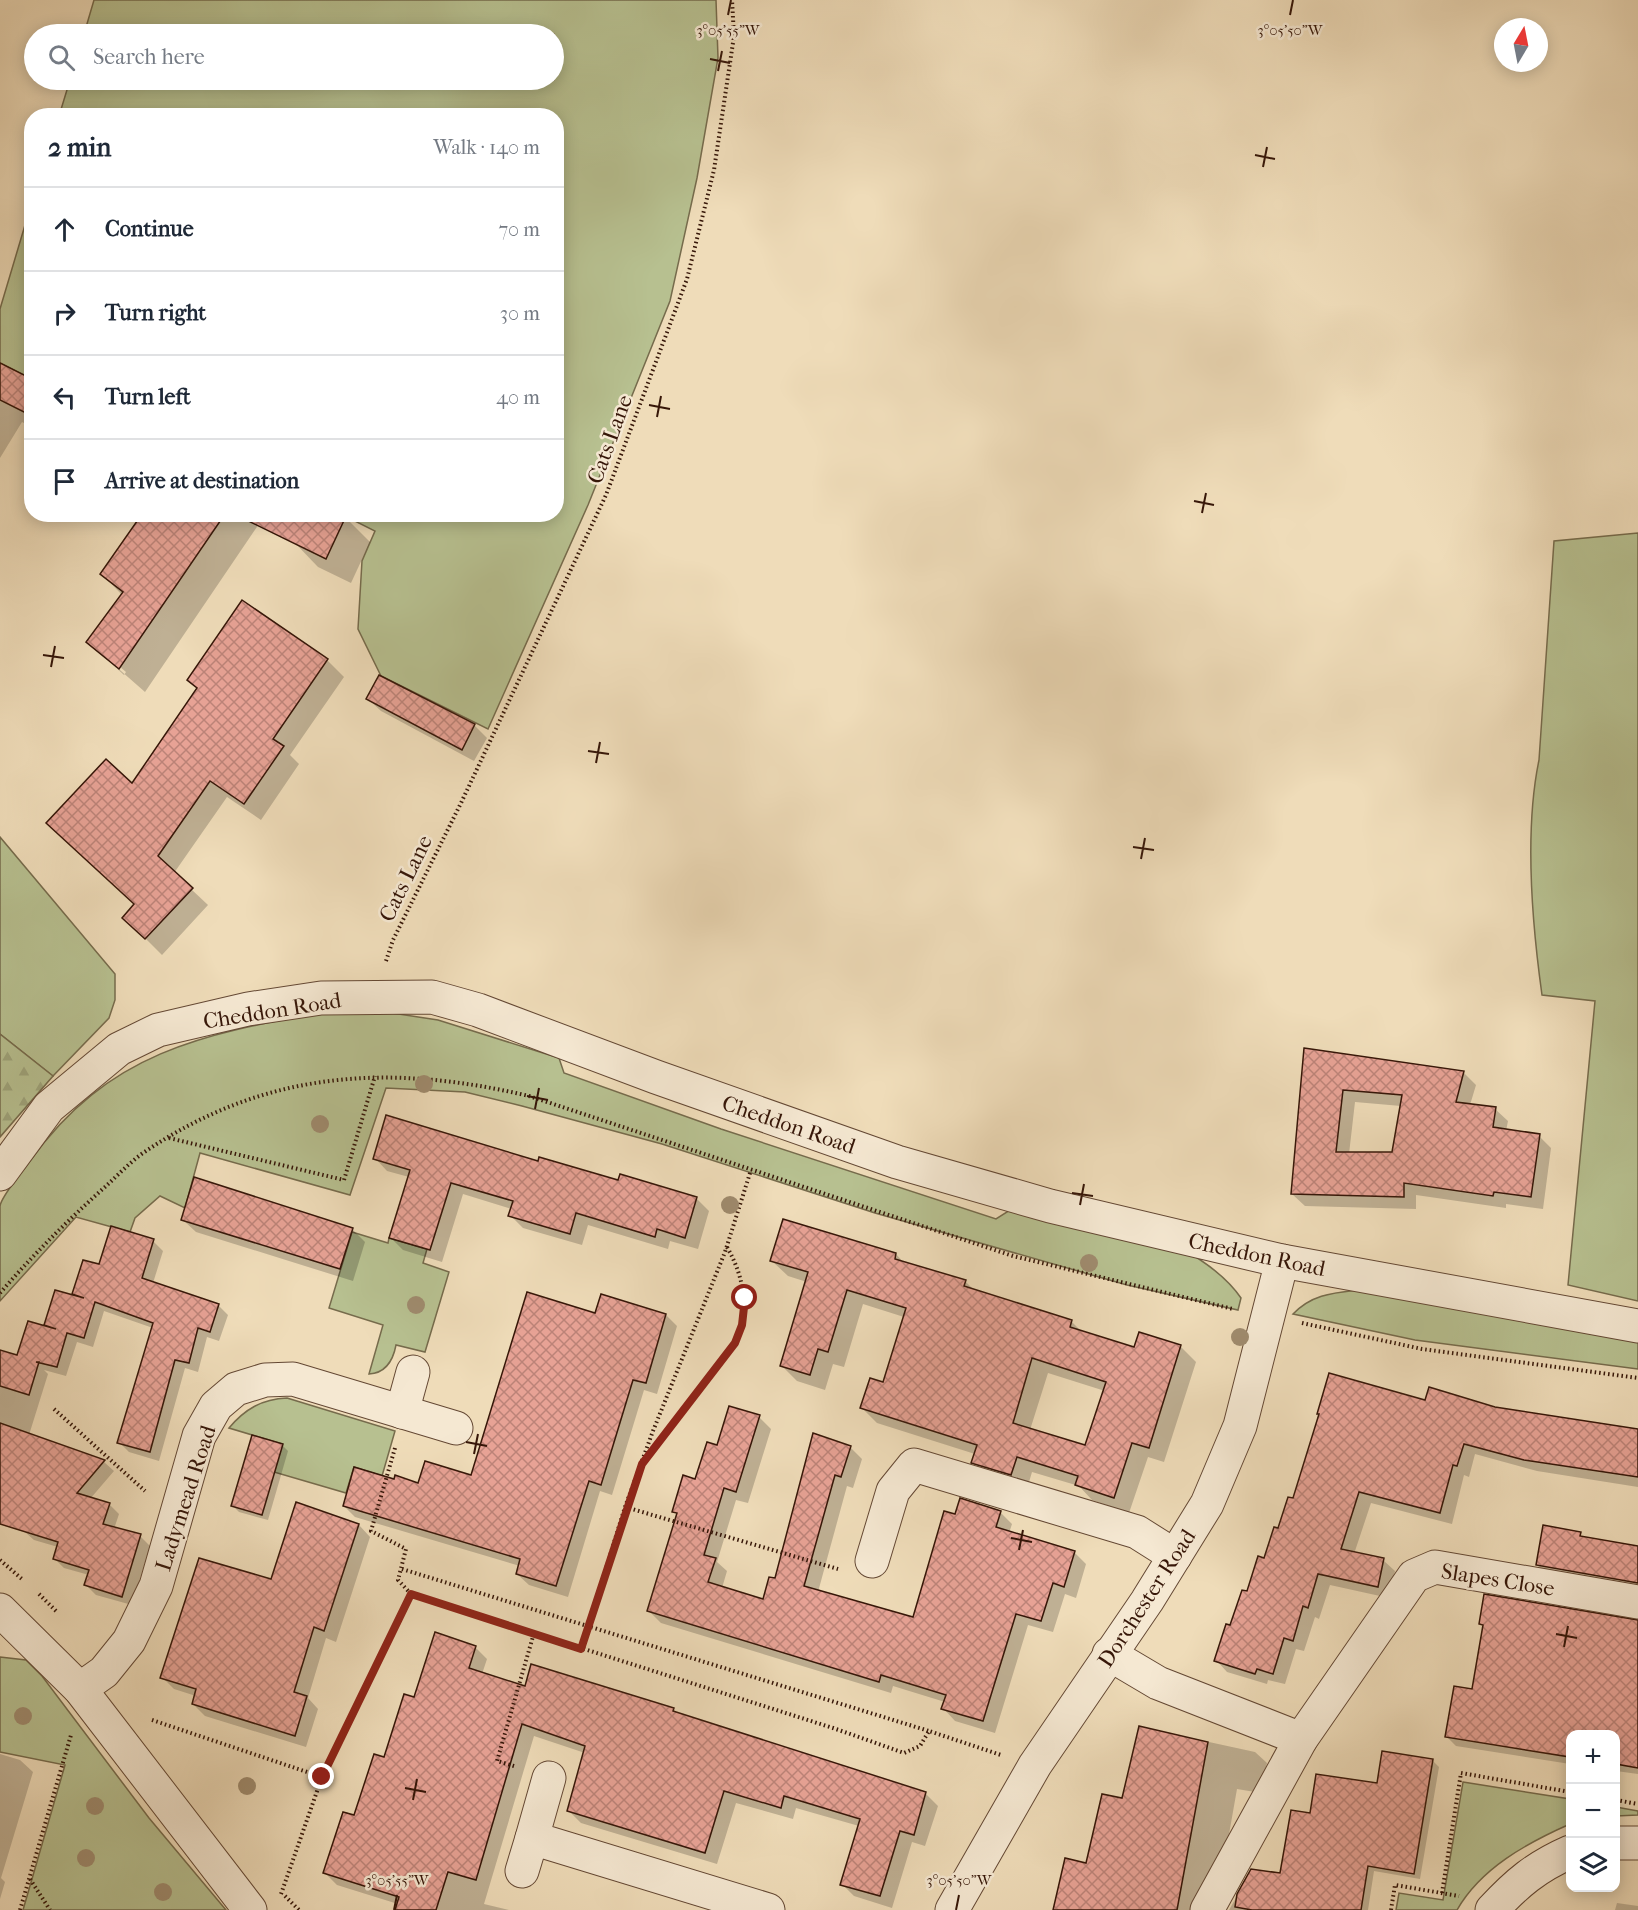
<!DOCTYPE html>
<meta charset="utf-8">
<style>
:root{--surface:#fff;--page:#f6f6f7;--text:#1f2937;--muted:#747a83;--line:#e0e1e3}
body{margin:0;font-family:"IM FELL French Canon",serif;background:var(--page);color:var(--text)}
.controls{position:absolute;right:18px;bottom:18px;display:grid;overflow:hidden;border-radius:12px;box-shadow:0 3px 15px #0003}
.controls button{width:54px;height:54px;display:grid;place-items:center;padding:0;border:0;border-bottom:2px solid var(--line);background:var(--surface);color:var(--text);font:30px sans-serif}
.compass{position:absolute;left:1494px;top:18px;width:54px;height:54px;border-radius:50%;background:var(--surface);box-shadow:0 3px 15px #0003;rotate:10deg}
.stop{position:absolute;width:18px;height:18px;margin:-14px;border:4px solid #8f2418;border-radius:50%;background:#fff}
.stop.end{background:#8f2418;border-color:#fff;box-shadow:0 2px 6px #0008}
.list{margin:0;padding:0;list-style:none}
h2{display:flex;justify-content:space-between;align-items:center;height:78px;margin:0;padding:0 24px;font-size:26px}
h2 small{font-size:20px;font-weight:400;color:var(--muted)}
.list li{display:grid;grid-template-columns:39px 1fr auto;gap:18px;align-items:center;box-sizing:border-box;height:84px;padding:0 24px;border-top:2px solid var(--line)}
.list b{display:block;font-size:22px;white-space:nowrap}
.list em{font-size:20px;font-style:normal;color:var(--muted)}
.icon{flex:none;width:33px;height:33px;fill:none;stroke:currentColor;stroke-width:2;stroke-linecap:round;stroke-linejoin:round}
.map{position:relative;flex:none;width:1638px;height:1910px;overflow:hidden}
.search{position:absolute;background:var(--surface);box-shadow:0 3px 15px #0003;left:24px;top:24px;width:540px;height:66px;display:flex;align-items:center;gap:15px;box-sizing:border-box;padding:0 21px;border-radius:33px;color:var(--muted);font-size:22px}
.panel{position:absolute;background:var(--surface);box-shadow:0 3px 15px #0003;left:24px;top:108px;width:540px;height:414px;border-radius:24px}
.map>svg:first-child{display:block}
.green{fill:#b7c090;stroke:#766b4c;stroke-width:1.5}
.forest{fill:url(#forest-firs);stroke:#766b4c;stroke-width:1.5}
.shadow{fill:#0003;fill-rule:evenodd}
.building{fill:url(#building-cross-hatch);stroke:#361608;stroke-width:1.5;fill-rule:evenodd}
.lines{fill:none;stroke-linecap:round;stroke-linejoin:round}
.minor-casing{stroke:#644834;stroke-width:35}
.path{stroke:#361608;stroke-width:4;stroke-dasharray:1.5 3;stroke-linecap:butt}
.minor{stroke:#f5e8d2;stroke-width:33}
.tree{fill:#9f8b6e}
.route{stroke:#8f2418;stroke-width:8}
.ticks{fill:none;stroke:#361608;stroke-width:2}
.labels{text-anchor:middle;stroke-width:5;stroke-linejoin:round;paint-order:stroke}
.street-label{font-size:22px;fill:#361608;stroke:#f5e8d2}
.ticks-label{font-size:15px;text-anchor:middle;fill:#361608;stroke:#f5e8d2;stroke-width:5;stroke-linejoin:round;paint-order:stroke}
</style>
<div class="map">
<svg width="1638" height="1910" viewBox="0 0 1638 1910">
<defs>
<pattern id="forest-firs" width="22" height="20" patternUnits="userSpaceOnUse" patternTransform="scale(1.5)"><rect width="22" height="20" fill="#b7c090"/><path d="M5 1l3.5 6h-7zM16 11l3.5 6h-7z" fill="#9ea47b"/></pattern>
<pattern id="building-cross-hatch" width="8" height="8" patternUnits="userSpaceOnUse" patternTransform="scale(1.5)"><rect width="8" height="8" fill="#e7a295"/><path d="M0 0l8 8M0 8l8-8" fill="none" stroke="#bc8378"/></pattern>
</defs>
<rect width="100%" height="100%" fill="#efdcb9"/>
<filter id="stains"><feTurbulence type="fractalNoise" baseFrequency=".00333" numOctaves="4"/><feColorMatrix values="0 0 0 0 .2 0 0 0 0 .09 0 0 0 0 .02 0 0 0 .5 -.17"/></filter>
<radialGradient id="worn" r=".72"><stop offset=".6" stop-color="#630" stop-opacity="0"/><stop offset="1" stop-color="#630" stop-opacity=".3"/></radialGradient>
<!-- green -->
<g class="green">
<path d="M94 0H716L718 58 697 178 670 301 588 505 488 729 381 676 358 629 362 561 375 531 343 515 556 514V116H59L70 80H554V34H84Z"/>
<path d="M31 205V379L0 363V309Z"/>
<path d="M1638 533V1301L1568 1285 1595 1001 1542 995C1532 923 1524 832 1539 760L1554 541Z"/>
<path d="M0 837 115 974V1000L109 1018 53 1076 0 1034Z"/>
<path d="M325 1012 392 1013 438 1020 559 1058 564 1073 721 1129 996 1219 1010 1210 1181 1248C1204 1261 1226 1276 1241 1298L1238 1310 1127 1285 875 1213 662 1144 522 1106 465 1092 386 1088 350 1195 200 1153 185 1208 160 1196 135 1218 130 1232 76 1217 0 1301C0 1271 0 1236 0 1206 2 1195 23 1171 30 1161 108 1052 202 1034 325 1012Z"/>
<path d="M352 1232 388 1243 389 1238 427 1249 423 1263 449 1272 425 1352 396 1345C393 1361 386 1373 369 1374L383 1325 329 1308Z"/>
<path d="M1357 1290 1638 1341V1369L1415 1340 1293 1314C1311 1295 1331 1293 1357 1290Z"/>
<path d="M287 1398 395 1431 382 1476 354 1467 346 1493 274 1472 282 1444 229 1428C245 1409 262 1399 287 1398Z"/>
<path d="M0 1657 26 1660 42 1676 149 1818 226 1910H23L65 1765 0 1752Z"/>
<path d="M1463 1782 1570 1799V1824C1527 1843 1481 1868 1457 1910H1396L1399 1893 1443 1900Z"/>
<path d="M1616 1807 1638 1811V1815L1616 1816Z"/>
</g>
<!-- forest -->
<path class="forest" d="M0 1034 53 1076 0 1137Z"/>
<!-- shadow -->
<g class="shadow">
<path d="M0 364 32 381V427L22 422 0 458Z"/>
<path d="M144 514 265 515 145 692 88 642 122 595 102 574ZM113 661 126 672 124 675 113 665Z"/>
<path d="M345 517 370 542 351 583 318 567 294 542Z"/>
<path d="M327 660 344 677 290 755 299 764 261 820 227 797 174 873 208 905 162 955 124 917 135 905 132 785 198 689 189 680Z"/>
<path d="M368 699 474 725 487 738 474 761 381 711Z"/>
<path d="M1305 1049 1463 1072 1476 1085 1470 1105 1495 1109 1508 1121 1506 1131 1539 1136 1551 1148 1543 1209 1506 1204V1208L1416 1195V1209L1305 1206 1292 1194ZM1355 1102 1401 1106 1393 1154H1349Z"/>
<path d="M375 1158 539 1163 696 1198 709 1211 698 1249 670 1241 668 1249 588 1225 582 1245 523 1228 510 1215 512 1209 463 1194 442 1262 403 1250 391 1238 409 1177 387 1171Z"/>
<path d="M183 1220 352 1229 365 1242 353 1281 196 1232Z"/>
<path d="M153 1241 163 1251 153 1283 218 1305 228 1315 219 1341 207 1337 198 1372 185 1368 159 1461 129 1452 119 1442 153 1328 104 1311 93 1347 77 1342 66 1376 44 1370 48 1374 29 1435 104 1462 114 1471 90 1499 109 1504 119 1514 114 1529 140 1536 150 1546 132 1605 96 1595 86 1585 89 1575 64 1568 54 1558 58 1547 34 1540 0 1510V1353L18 1357 50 1329 46 1325 78 1298 74 1294 100 1266Z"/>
<path d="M896 1254 904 1263 965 1281 975 1291 1071 1321 1083 1333 1135 1349 1180 1346 1196 1362 1164 1462 1148 1457 1129 1513 1092 1500 1079 1486 1032 1472 1027 1489 988 1478 973 1462 975 1454 877 1423 862 1408 884 1384 904 1317 863 1304 844 1367 833 1364 825 1390 797 1381 782 1366 807 1282 788 1276 772 1261ZM1048 1373 1105 1391 1086 1447 1030 1430Z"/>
<path d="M596 1315H666L677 1326 657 1394 644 1390 612 1495 600 1491 568 1597 529 1585 517 1574 520 1566 355 1517 344 1506 395 1481 419 1484 472 1477Z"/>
<path d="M1426 1402 1495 1408 1638 1430V1487L1537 1471 1475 1454 1469 1477 1464 1475 1452 1524 1371 1503 1354 1554 1383 1560 1395 1571 1389 1598 1330 1585 1319 1619 1315 1617 1304 1651 1296 1649 1285 1684 1268 1680 1267 1684 1227 1672 1216 1660 1294 1500Z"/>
<path d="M759 1417 771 1429 748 1503 736 1500 717 1562 727 1571 722 1588 764 1601 850 1447 862 1459 853 1488 847 1486 818 1592 914 1619 956 1516 1000 1512 1012 1524 1009 1533 1074 1552 1086 1564 1076 1598 1065 1594 1053 1632 1028 1625 995 1733 955 1721 943 1708 945 1702 893 1686 891 1693 661 1623 649 1611 678 1516 674 1511 718 1447Z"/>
<path d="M282 1445 288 1451 268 1520 239 1512 233 1506Z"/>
<path d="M359 1525 370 1537 336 1642 326 1638 308 1698 318 1709 306 1747 205 1716 193 1704 196 1696 174 1689 162 1677 272 1581Z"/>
<path d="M1544 1527 1638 1551V1590L1547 1575 1537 1565Z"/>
<path d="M1638 1622V1774L1616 1771V1734H1570V1764L1456 1746 1446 1736 1473 1691 1484 1627 1481 1623Z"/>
<path d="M475 1647 487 1659 482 1674 526 1688 673 1709 678 1714 926 1794 938 1806 925 1846 912 1842 892 1908 854 1896 842 1884 859 1826 796 1808 793 1819 736 1803 717 1864 581 1823 569 1811 585 1753 534 1736 484 1904 509 1910H396L398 1904 337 1885 325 1873 415 1699Z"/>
<path d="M1140 1727 1255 1752 1267 1763 1261 1793 1237 1789 1222 1874 1203 1910H1055L1087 1865 1123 1800Z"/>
<path d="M0 1754 20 1760 33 1772 1 1878 5 1882 0 1899Z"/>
<path d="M1432 1760 1439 1767 1420 1879 1374 1871 1368 1910H1229L1252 1870 1282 1875 1323 1816 1378 1785Z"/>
<path d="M1617 1903 1638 1906V1910H1615Z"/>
</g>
<!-- building -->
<g class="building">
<path d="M0 363 32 379V416L0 400Z"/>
<path d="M142 514H225L119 669 86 642 123 592 100 574Z"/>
<path d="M234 514H347L326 559Z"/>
<path d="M242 600 328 659 273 739 284 746 244 804 210 781 158 856 193 888 145 939 122 918 134 904 46 823 106 759 132 783 197 688 187 680Z"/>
<path d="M379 675 475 724 462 750 366 699Z"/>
<path d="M1304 1048 1464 1071 1456 1102 1496 1107 1493 1127 1540 1134 1531 1197 1494 1192 1493 1196 1404 1183V1197L1291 1194ZM1343 1090 1402 1095 1392 1152H1336Z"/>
<path d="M386 1115 538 1161 539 1157 618 1180 620 1174 697 1197 685 1238 657 1229 655 1237 576 1213 570 1234 508 1216 513 1201 451 1183 430 1250 389 1238 410 1170 373 1159Z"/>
<path d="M194 1177 353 1228 340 1269 181 1220Z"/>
<path d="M783 1219 896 1253 895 1259 966 1280 964 1286 1072 1320 1070 1327 1134 1347 1139 1332 1181 1345 1149 1448 1132 1443 1114 1498 1075 1485 1078 1476 1017 1457 1011 1475 971 1463 977 1445 860 1408 870 1378 883 1382 906 1308 847 1290 828 1352 818 1349 810 1375 780 1366 808 1272 770 1261ZM1032 1358 1106 1382 1085 1445 1013 1423Z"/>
<path d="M111 1226 154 1239 142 1278 219 1304 210 1332 198 1328 189 1363 175 1360 150 1452 117 1443 153 1323 95 1302 84 1338 67 1333 57 1367 36 1362H39L29 1395 0 1386V1350L17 1355 28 1321 56 1329 44 1325 55 1290 84 1298 72 1294 83 1260 99 1264Z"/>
<path d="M527 1292 595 1313 601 1294 666 1314 646 1383 633 1380 601 1485 589 1481 556 1586 516 1574 520 1559 343 1506 354 1467 394 1479 395 1475 418 1483 425 1461 471 1475Z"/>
<path d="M1329 1373 1425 1400 1429 1387 1495 1407 1638 1429V1477L1524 1460 1464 1444 1457 1466 1453 1465 1440 1513 1359 1492 1341 1549 1384 1558 1378 1587 1318 1574 1308 1608 1303 1606 1293 1641 1284 1638 1273 1674 1257 1669 1255 1674 1214 1661 1226 1624 1230 1625 1242 1590 1247 1591 1258 1556 1264 1558 1274 1527 1278 1528 1288 1497 1293 1498 1319 1414H1317Z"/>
<path d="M729 1406 760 1415 736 1492 724 1488 704 1555 716 1558 708 1582 763 1599 769 1577 775 1578 813 1433 851 1446 841 1477 835 1475 804 1586 913 1617 944 1511 955 1514 960 1498 1001 1511 996 1527 1075 1551 1064 1587 1053 1583 1041 1621 1016 1614 983 1721 941 1709 946 1695 881 1675 879 1682 647 1611 677 1513 672 1512 683 1475 695 1479 707 1442 717 1445Z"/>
<path d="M0 1423 105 1460 77 1493 110 1503 103 1524 141 1534 122 1597 84 1585 89 1570 53 1559 58 1542 0 1524Z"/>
<path d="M252 1435 283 1444 262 1515 231 1506Z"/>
<path d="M296 1502 359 1524 324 1631 314 1627 294 1692 307 1696 295 1736 192 1704 196 1689 160 1678 199 1558 271 1579Z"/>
<path d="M1543 1525 1581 1532 1580 1536 1638 1546V1583L1536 1565Z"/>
<path d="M1484 1594 1638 1620V1768L1616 1764V1734H1570V1757L1445 1737 1454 1686 1472 1689 1483 1625 1479 1624Z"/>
<path d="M435 1632 476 1646 469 1668 525 1686 531 1664 674 1708 673 1711 926 1792 914 1835 900 1831 880 1896 840 1885 860 1819 784 1796 781 1808 724 1791 705 1853 567 1811 585 1746 522 1724 476 1880 448 1872 436 1910H395L399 1897 323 1873 343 1812 354 1815 374 1754 384 1757 404 1694 414 1697Z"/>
<path d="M1139 1726 1208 1742 1177 1910H1053L1065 1858 1086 1863 1102 1794 1122 1798Z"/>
<path d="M1382 1751 1433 1759 1414 1874 1368 1866 1361 1910H1252L1235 1907 1237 1894 1251 1869 1280 1873 1291 1810 1310 1813 1316 1774 1377 1783Z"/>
</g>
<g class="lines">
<!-- minor casing -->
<g class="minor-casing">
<g id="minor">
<path d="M0 1174 49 1107 119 1049 158 1030 248 1009 321 998 432 997 478 1010 656 1077 897 1162 1050 1206 1282 1261 1638 1326"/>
<path d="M402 1412 413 1372"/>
<path d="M872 1561 893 1491 914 1465 1137 1532 1175 1556"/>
<path d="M0 1610 80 1689 250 1910"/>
<path d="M1109 1654 1158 1683 1301 1739"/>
<path d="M80 1689 104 1672 129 1641 156 1586 199 1436 216 1406 236 1389 265 1380 293 1379 456 1428"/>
<path d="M549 1778 532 1838 768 1910"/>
<path d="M1616 1843H1638"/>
<path d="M522 1871 532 1838"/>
<path d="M952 1910 1035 1765 1147 1601 1207 1504 1240 1426 1282 1261"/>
<path d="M1207 1910 1301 1739 1414 1576 1435 1567 1638 1602"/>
<path d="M1492 1910C1517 1883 1536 1867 1570 1852"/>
</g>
</g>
<!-- path -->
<g class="path">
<path d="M386 961 393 940 461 803 606 495 687 279 714 170 734 36 732 0"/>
<path d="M169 1138 344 1180 375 1076"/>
<path d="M0 1293C33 1255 68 1220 105 1187 117 1176 129 1163 143 1153 265 1070 389 1063 529 1096L1013 1256 1233 1309"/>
<path d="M1302 1323 1422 1349 1638 1378"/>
<path d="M54 1409 145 1491"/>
<path d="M395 1448 371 1531 406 1549 398 1580 411 1594"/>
<path d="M644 1461 735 1343C749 1308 745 1279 727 1247"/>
<path d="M625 1507 838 1569"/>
<path d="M0 1560 22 1579"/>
<path d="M402 1569 929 1731"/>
<path d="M39 1594 57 1612"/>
<path d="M581 1649 625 1507 653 1431 725 1252 751 1170"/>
<path d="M152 1720 322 1777"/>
<path d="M514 1766 497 1761 534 1633"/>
<path d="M1616 1800 1638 1804"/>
<path d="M30 1879 50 1910"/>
<path d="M1442 1893 1461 1773 1570 1792"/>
<path d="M281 1894 322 1777 411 1594 833 1728 904 1753 920 1746 929 1731 1001 1755"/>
<path d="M285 1896 299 1910"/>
<path d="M20 1910 71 1735"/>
<path d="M1391 1910 1395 1885 1459 1896"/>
</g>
<!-- minor -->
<use href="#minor" class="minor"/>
</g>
<!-- trees -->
<g class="tree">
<circle cx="424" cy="1084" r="9"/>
<circle cx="320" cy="1124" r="9"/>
<circle cx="730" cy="1205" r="9"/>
<circle cx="1089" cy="1263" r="9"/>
<circle cx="416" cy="1305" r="9"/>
<circle cx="1240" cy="1337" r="9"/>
<circle cx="23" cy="1716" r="9"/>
<circle cx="247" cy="1786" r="9"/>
<circle cx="95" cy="1806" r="9"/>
<circle cx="86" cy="1858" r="9"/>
<circle cx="163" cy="1892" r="9"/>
</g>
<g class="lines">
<!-- route -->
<path class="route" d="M322 1777 411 1594 581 1649 642 1464 735 1343 742 1325 745 1298"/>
</g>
<!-- ticks -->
<path class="ticks" d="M728 15 731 0M1290 15 1293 0M710 59 730 63M718 71 722 51M1255 155 1275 159M1263 167 1267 147M649 405 670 409M657 417 661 396M1194 501 1214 505M1202 513 1206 493M43 655 64 658M51 667 55 646M588 751 609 754M596 763 600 742M1133 847 1154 850M1141 859 1145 838M527 1096 548 1100M535 1109 539 1088M1072 1193 1093 1196M1080 1205 1084 1184M466 1442 487 1446M474 1454 478 1434M1011 1538 1032 1542M1019 1550 1023 1530M1556 1634 1577 1638M1564 1647 1568 1626M405 1788 426 1792M413 1800 417 1779M394 1910 397 1895M956 1910 959 1895"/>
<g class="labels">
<!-- street labels -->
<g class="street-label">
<text transform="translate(609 439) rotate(-70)" y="8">Cats Lane</text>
<text transform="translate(405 878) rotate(-64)" y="8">Cats Lane</text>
<text transform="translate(272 1010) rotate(-9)" y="8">Cheddon Road</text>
<text transform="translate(789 1124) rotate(19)" y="8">Cheddon Road</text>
<text transform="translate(1257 1254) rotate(12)" y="8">Cheddon Road</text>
<text transform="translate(185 1498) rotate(-72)" y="8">Ladymead Road</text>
<text transform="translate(1498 1579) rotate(9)" y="8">Slapes Close</text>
<text transform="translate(1146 1598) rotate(-57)" y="8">Dorchester Road</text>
</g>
</g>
<g class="ticks-label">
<text x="728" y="35">3°05'55"W</text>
<text x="1290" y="35">3°05'50"W</text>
<text x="397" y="1885">3°05'55"W</text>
<text x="959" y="1885">3°05'50"W</text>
</g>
<rect width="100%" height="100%" filter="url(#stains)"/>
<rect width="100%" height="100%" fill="url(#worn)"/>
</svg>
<div class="controls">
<button>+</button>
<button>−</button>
<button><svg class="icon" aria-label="layers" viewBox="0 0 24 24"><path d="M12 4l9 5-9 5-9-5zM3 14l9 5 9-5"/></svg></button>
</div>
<svg class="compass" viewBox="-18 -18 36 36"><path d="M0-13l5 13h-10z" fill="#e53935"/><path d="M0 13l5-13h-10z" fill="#747a83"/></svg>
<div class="stop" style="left:745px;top:1298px"></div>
<div class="stop end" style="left:322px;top:1777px"></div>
<div class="search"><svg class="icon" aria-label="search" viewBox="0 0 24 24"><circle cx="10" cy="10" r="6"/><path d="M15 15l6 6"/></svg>Search here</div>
<section class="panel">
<h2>2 min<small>Walk · 140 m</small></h2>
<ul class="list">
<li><svg class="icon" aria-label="ahead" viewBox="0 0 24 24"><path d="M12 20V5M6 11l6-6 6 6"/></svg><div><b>Continue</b></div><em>70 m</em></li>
<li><svg class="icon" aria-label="right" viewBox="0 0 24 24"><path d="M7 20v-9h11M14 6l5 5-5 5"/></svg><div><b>Turn right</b></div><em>30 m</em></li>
<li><svg class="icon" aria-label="left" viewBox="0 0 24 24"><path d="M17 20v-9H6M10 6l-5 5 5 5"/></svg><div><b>Turn left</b></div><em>40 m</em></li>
<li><svg class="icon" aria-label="arrive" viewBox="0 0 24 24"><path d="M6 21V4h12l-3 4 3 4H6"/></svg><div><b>Arrive at destination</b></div></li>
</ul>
</section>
</div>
